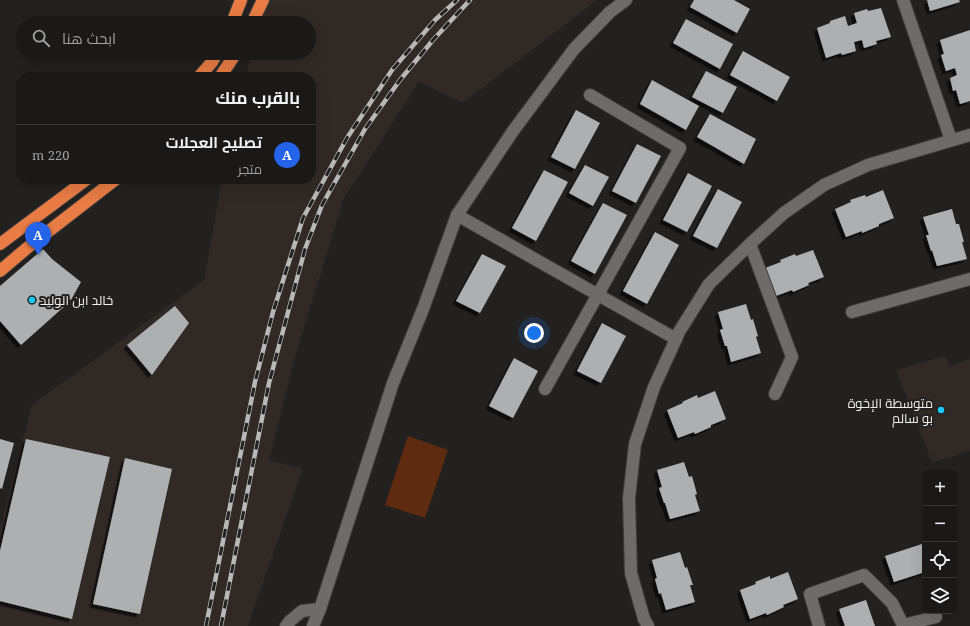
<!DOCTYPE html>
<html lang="ar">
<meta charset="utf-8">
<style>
:root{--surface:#1a1918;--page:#272625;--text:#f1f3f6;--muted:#9fa0a2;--line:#383837;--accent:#2563eb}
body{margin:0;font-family:"Noto Serif",Cairo,serif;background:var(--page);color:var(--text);direction:rtl}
.controls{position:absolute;right:12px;bottom:12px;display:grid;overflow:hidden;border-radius:8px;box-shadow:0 4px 16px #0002}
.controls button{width:36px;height:36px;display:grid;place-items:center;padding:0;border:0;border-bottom:1px solid var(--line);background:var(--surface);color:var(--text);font:20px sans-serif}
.you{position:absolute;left:534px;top:333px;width:14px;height:14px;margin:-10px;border:3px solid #fff;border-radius:50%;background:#1a73e8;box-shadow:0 0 0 6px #1a73e833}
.badge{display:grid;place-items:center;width:26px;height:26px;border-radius:50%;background:var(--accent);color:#fff;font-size:13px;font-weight:700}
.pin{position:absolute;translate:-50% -33px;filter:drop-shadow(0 1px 2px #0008)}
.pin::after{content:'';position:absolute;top:21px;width:14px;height:12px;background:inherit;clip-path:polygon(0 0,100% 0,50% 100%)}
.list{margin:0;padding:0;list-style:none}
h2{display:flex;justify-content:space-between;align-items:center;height:52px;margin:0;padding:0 16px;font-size:17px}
h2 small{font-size:13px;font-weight:400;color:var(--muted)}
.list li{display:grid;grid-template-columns:26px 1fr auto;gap:12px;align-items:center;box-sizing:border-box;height:60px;padding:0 16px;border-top:1px solid var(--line)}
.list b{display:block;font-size:15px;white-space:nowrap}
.list p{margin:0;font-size:13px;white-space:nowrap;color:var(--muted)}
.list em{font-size:13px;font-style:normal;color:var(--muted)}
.icon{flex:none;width:22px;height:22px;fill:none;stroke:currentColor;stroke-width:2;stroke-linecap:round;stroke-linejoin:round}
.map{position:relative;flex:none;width:970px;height:626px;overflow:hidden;direction:ltr}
.search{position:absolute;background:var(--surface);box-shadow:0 4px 16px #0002;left:16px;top:16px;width:300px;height:44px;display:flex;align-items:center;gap:10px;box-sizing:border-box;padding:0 14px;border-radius:22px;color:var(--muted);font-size:15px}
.panel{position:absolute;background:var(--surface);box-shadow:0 4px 16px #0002;left:16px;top:72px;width:300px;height:112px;border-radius:16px;direction:rtl}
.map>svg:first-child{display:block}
.built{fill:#312925}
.green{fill:#5e2b10}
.building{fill:#adb0b1;filter:url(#shadow)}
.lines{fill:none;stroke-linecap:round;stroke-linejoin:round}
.street-casing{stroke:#3f3d3c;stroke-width:14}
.highway-casing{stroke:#3f3d3c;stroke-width:14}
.street{stroke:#6e6b6a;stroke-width:12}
.highway{stroke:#e87c44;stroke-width:12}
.rail-casing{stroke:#bab8b7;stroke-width:4.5}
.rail{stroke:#232120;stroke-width:3;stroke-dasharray:9;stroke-linecap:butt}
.poi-dot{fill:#1cc9fc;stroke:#232120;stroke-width:1.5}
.labels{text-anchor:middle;stroke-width:4;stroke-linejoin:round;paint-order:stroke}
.poi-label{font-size:13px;fill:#f2f0ef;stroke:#232120;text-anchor:start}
</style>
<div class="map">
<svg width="970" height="626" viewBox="0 0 970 626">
<defs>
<filter id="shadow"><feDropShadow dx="-3.5" dy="3.5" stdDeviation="0" flood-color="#0009"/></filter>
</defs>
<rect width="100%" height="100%" fill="#232120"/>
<!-- built -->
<g class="built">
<path d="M267 0H597L463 103 419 82 344 198 295 357 269 461 303 468 248 626H0V529L32 405 204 280 222 179H311V77H245L252 53H309V23H260Z"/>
<path d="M945 356 950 366 970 359V451L932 463 896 370Z"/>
</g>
<!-- green -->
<path class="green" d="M408 436 448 450 425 518 385 505Z"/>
<!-- building -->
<g class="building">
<path d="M694 0H734L750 9 737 33 690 7Z"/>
<path d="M927 0H959L960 2 930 11Z"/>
<path d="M881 8 891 37 876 41 877 44 864 48 862 40 854 42 856 51 842 55 841 53 826 58 817 28 830 23V21L845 16 848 26 857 23 854 13 867 9 868 11Z"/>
<path d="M686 19 733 44 720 69 673 43Z"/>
<path d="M970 30V101L960 104 956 90 953 91 950 78 957 75 955 68 946 71 941 55 944 54 940 40Z"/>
<path d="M743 51 790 77 777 101 730 75Z"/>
<path d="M706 71 737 87 723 113 692 97Z"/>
<path d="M652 80 699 106 686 130 640 104Z"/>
<path d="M576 110 600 123 575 169 551 157Z"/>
<path d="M710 114 756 139 744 164 697 137Z"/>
<path d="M637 144 661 156 636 203 612 191Z"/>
<path d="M585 165 609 177 593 206 569 193Z"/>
<path d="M544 170 568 182 536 241 512 228Z"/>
<path d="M688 173 712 186 687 232 663 220Z"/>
<path d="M718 189 742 202 717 248 693 236Z"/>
<path d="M883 190 894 218 879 224V226L862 233V231L846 237 835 209 851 202 850 200 865 195 866 197Z"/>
<path d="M603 203 627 215 595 274 571 261Z"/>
<path d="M952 209 956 224H959L964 242H962L967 259 937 266 932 250 931 251 926 235H929L923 217Z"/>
<path d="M655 232 679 245 647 304 623 291Z"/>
<path d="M43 249 52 259 81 282 71 300 61 296 67 304 21 345 0 321V286Z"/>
<path d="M813 250 824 277 808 283 809 285 793 292 792 290 776 296 765 268 781 262 780 260 795 254 796 256Z"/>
<path d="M482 254 506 266 480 313 456 301Z"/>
<path d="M746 304 751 320 753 319 758 336 756 337 761 353 731 362 727 346H725L720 330 723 329 718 312Z"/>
<path d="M175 306 189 323 152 375 127 345Z"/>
<path d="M602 323 626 336 601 383 577 371Z"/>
<path d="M514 358 538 371 513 418 489 406Z"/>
<path d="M715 391 726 419 711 425V427L695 434 694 432 678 438 667 410 683 403 682 402 697 395 698 398Z"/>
<path d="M0 439 14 443 2 489 0 488Z"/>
<path d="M26 439 110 457 72 619 0 601V551Z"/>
<path d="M125 458 172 469 140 614 93 604Z"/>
<path d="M684 462 689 477 692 476 697 494 695 495 700 511 670 519 665 503H664L659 488 662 487 657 470Z"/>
<path d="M925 543V572L894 582 885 556Z"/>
<path d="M680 552 685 568 687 567 693 585H690L695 602 666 610 661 593 659 594 655 579 657 578 652 560Z"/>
<path d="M788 572 798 599 783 605 784 607 767 615 766 613 750 619 740 590 756 584 755 582 770 576V579Z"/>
<path d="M866 600 875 626H845L839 609Z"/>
</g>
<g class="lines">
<!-- street casing -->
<g class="street-casing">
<g id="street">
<path d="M903 0 951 140"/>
<path d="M457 215 676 339"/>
<path d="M750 244 792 357 775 394"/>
<path d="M852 312 970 279"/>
<path d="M545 389 680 148 590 95"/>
<path d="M286 626 290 621 302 611 320 609"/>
<path d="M313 626 320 609 393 383 423 309 457 215 513 131 574 49 610 12 626 0"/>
<path d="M648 626 644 619 631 573 629 498 635 444 654 387 676 339 679 332 709 284 750 244 784 213 824 185 868 165 970 135"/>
<path d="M819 626 810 594 864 575 892 603 903 625 936 617"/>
</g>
</g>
<!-- highway casing -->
<g class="highway-casing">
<g id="highway">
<path d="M232 23 241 0"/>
<path d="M252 23 263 0"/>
<path d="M199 77 212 62 217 53"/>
<path d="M220 77 236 53"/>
<path d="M0 244 87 179"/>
<path d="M0 271 27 248 116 179"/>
</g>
</g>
<!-- street -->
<use href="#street" class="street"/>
<!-- highway -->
<use href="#highway" class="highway"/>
<!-- rail casing -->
<g class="rail-casing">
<g id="rail">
<path d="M206 626 255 382 273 312 303 218 347 138 392 70 435 20 457 0"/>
<path d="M221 626 269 383 305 249 322 205 365 129 400 80 433 40 470 0"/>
</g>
</g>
<!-- rail -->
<use href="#rail" class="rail"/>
</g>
<!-- markers -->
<g class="poi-dot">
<circle cx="32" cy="300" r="4"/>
<circle cx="941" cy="410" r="4"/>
</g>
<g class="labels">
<!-- poi labels -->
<g class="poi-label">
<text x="40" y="305">خالد ابن الوليد</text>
<text x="933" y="408" text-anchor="end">متوسطة الإخوة<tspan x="933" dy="15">بو سالم</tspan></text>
</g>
</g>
</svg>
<div class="controls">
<button>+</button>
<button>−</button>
<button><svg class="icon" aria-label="locate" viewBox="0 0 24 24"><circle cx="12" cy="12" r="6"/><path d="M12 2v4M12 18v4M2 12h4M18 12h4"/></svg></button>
<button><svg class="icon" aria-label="layers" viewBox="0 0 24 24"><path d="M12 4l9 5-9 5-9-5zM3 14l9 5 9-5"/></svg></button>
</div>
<div class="you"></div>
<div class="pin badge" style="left:38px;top:255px">A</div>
<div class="search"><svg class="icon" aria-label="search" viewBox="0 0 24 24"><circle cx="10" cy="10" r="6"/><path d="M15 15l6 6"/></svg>ابحث هنا</div>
<section class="panel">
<h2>بالقرب منك<small></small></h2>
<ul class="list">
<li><span class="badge">A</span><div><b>تصليح العجلات</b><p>متجر</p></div><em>220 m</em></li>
</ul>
</section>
</div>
